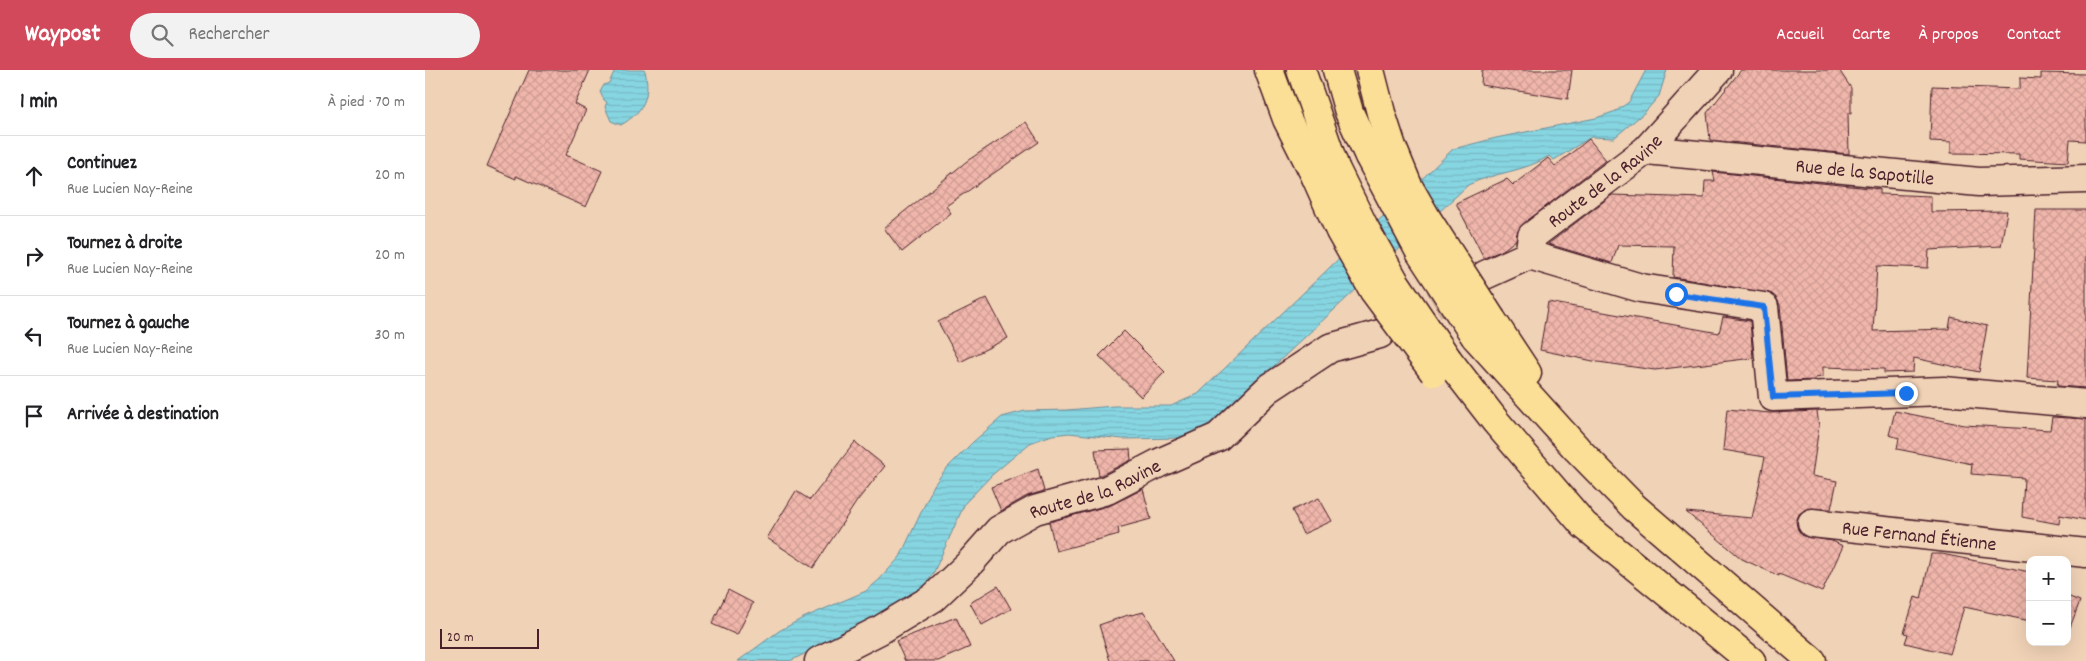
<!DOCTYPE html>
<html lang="fr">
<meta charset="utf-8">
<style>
:root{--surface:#fff;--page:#f2f2f2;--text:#202124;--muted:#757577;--line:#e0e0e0;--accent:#d1495b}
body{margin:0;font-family:Dekko,sans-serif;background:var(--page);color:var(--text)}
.controls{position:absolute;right:15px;bottom:15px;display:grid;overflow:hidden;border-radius:10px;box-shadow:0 5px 20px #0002}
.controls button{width:45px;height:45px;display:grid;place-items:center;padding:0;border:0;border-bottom:1px solid var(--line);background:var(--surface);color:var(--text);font:25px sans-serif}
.scale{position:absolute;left:15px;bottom:12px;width:99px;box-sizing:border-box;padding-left:5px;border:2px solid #4a1f2b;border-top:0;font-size:14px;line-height:18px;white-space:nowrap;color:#4a1f2b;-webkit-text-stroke:4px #f0d2b6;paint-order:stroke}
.stop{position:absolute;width:15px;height:15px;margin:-11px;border:4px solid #1a73e8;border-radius:50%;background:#fff}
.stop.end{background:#1a73e8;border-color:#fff;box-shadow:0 1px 5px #0008}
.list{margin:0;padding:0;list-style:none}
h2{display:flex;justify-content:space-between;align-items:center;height:65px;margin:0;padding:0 20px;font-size:21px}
h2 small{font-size:16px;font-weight:400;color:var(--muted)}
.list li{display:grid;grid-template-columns:32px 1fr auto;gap:15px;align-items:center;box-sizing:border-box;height:80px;padding:0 20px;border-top:1px solid var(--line)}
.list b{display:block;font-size:19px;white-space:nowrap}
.list p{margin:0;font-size:16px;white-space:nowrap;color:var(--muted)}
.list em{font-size:16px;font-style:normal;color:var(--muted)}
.icon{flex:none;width:28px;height:28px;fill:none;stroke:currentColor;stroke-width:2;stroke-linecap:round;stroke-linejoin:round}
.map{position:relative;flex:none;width:1661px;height:591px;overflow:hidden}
header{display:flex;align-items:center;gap:30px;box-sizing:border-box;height:70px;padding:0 25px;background:var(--accent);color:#fff}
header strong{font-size:24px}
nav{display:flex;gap:28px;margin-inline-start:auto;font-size:18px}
.search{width:350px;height:45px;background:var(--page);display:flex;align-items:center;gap:12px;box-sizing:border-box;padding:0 18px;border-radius:28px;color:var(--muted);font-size:19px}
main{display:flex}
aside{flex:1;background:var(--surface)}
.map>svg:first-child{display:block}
.water{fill:url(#water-rules);stroke:#6e8d99}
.building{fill:url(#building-cross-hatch);stroke:#4a1f2b}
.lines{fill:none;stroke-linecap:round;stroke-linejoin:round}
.minor-tunnel{stroke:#cfae9a;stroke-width:28;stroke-dasharray:28 14;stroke-linecap:butt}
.minor-casing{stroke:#4a1f2b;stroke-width:31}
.trunk-casing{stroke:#4a1f2b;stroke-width:31}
.minor{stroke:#f0d2b6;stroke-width:28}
.trunk{stroke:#fbdf96;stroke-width:28}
.trunk-bridge-casing{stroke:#4a1f2b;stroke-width:31;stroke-linecap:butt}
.trunk-bridge{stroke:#fbdf96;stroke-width:28}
.route{stroke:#1a73e8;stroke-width:6}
.labels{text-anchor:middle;stroke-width:4;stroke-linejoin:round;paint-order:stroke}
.street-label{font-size:20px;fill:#4a1f2b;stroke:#f0d2b6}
</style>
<header>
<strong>Waypost</strong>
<div class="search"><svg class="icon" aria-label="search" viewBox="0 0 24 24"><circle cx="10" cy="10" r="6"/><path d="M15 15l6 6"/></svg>Rechercher</div>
<nav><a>Accueil</a><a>Carte</a><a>À propos</a><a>Contact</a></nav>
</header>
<main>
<aside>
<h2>1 min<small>À pied · 70 m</small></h2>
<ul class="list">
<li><svg class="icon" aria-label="ahead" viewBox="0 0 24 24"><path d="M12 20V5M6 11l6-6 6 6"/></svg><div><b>Continuez</b><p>Rue Lucien Nay-Reine</p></div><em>20 m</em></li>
<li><svg class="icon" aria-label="right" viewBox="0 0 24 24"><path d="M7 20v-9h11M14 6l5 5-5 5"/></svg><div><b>Tournez à droite</b><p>Rue Lucien Nay-Reine</p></div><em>20 m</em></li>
<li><svg class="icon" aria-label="left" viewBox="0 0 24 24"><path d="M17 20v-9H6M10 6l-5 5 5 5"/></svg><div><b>Tournez à gauche</b><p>Rue Lucien Nay-Reine</p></div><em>30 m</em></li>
<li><svg class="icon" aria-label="arrive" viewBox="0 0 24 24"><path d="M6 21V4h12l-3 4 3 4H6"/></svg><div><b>Arrivée à destination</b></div></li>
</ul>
</aside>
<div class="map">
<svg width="1661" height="591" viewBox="0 0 1661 591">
<defs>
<pattern id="water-rules" width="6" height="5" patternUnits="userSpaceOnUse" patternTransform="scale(1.25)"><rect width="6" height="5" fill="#86d6e2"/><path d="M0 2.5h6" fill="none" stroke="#75b7c2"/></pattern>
<pattern id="building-cross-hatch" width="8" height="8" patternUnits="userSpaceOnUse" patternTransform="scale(1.25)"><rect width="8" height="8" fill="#f0b6ab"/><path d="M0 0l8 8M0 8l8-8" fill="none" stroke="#cf9c93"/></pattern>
</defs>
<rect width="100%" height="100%" fill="#f0d2b6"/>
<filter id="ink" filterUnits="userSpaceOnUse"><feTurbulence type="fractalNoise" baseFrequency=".02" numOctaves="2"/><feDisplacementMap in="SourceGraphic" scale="10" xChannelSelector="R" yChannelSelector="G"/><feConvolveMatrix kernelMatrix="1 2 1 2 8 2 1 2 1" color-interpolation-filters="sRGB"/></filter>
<g filter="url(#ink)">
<!-- water -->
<g class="water">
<path d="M190 0H218L220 1C226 27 218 42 196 55L186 51 180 37 182 32 179 30 175 22 179 15 184 13Z"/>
<path d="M1221 0H1242L1234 26 1220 42 1189 68 1166 67 1129 90 1124 86C1100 102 1069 102 1043 115L836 308 792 353 756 368 698 369 644 363 627 365 605 373 567 405 540 433 508 504 492 528 365 591H313L354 561 378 548 441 521 454 510 475 487 509 415 520 400 548 372 577 347 600 341 642 340 689 336H746L773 324 1028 79 1071 68 1171 48 1191 41 1204 32Z"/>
</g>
<!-- building -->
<g class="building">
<path d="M104 0H165L150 34 161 40 141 85 177 101 161 137 91 106V109L62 96Z"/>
<path d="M1057 0H1147L1143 29 1056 15Z"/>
<path d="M1316 0H1414L1426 18V43H1423L1424 84 1285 70 1282 43Z"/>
<path d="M1616 3 1661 4V71L1645 70 1643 92 1594 89V84L1526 83V72L1505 71 1507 16 1595 19V8L1616 9Z"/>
<path d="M601 52 614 72 521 136 526 143 477 182 459 158 542 91Z"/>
<path d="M1164 69 1181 90 1098 154 1092 163 1091 170 1078 180 1059 188 1031 133 1082 109 1088 115 1123 88 1130 96Z"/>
<path d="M1288 102 1455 119V124L1506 126V142L1582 141 1576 176 1504 180 1503 198 1452 196 1448 261 1524 259 1526 247 1562 256 1554 302 1489 288 1488 302 1459 303V299L1398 297V307L1390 308V310L1362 311 1355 235 1352 229 1347 224 1248 207 1249 176 1193 175 1187 193 1123 174 1187 125 1279 128 1280 111H1290Z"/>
<path d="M1611 140H1661V318L1632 316 1633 310 1602 308Z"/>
<path d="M562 228 583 268 535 292 513 252Z"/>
<path d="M1123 232 1294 263 1298 247 1325 251 1328 288 1230 300 1173 292 1115 280Z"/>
<path d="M699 261 740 302 716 327 674 286Z"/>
<path d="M1302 339 1345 343 1392 341 1394 356 1387 406 1412 411 1406 439H1381L1374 444 1371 452 1373 460 1378 466 1407 471 1418 476 1397 522 1354 504V506L1317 489 1261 442 1327 448 1340 387 1298 380Z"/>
<path d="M1470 341 1539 355 1625 360 1627 347 1661 349V450L1635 445 1634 454 1597 447 1599 408 1546 404 1547 394 1472 379 1474 368 1464 365Z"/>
<path d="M430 372 460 396 432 431 388 498 342 468 371 421 385 430Z"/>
<path d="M705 379 706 390 674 406 670 380Z"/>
<path d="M613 399 619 421 602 426 576 441 566 417Z"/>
<path d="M718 419 726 449 693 458 694 464 631 481 624 452 686 435Z"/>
<path d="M894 428 907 451 878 464 867 440Z"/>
<path d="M1506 484H1517L1605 502V551L1539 537 1525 584 1480 573 1483 564 1479 563 1490 527 1496 529Z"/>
<path d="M573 516 586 539 557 555 545 533Z"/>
<path d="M303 520 328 533 312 565 287 554Z"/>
<path d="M1642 526 1655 531 1644 560 1642 559Z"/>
<path d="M719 542 749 591H685L674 555 706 544V545Z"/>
<path d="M531 547 545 577 513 591H480L471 571Z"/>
</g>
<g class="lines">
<!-- minor-tunnel -->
<path class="minor-tunnel" d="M972 255 1043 215"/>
<!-- minor casing -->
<g class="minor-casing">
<g id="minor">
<path id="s1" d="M1221 80 1554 112 1661 109"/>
<path d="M1104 185 1216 218 1339 237 1348 327 1519 321 1661 334"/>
<path id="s2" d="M1060 205 1104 185 1107 166 1221 80 1293 0"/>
<path id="s3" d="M1387 453 1661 483"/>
<path id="s4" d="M394 591 455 560 508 528 543 495 574 460 610 440 682 420 734 393 793 367 843 319 905 278 955 264"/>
</g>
</g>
<!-- trunk casing -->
<g class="trunk-casing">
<g id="trunk">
<path d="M844 0 862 49 890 105"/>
<path d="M876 0 910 98"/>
<path d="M912 0 924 42 944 86"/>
<path d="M945 0 956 43 967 77"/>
<path d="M1067 250 1102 303"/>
<path d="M1050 266 1152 379 1209 437 1387 591"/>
<path d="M1023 290 1071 352 1159 455 1326 591"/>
</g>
</g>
<!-- minor -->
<use href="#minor" class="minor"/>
<!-- trunk -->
<use href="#trunk" class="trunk"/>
<!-- trunk-bridge casing -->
<g class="trunk-bridge-casing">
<g id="trunk-bridge">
<path d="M967 77 983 116 1002 149 1067 250"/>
<path d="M944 86 995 182 1050 266"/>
<path d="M910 98 939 157 970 212 1023 290"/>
<path d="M890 105 915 161 949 221 1009 302"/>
</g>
</g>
<!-- trunk-bridge -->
<use href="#trunk-bridge" class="trunk-bridge"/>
</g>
</g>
<g class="lines" filter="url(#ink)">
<!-- route -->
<path class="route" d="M1251 224 1339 237 1348 327 1481 323"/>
</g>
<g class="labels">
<!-- street labels -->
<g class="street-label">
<text dy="7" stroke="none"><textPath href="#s1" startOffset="220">Rue de la Sapotille</textPath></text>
<text dy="7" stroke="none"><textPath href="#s2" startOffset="159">Route de la Ravine</textPath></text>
<text dy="7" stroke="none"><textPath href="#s4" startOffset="330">Route de la Ravine</textPath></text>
<text dy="7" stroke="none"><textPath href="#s3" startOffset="108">Rue Fernand Étienne</textPath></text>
</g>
</g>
</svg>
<div class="controls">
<button>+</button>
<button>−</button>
</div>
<div class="scale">20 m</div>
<div class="stop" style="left:1251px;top:224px"></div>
<div class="stop end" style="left:1481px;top:323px"></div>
</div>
</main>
